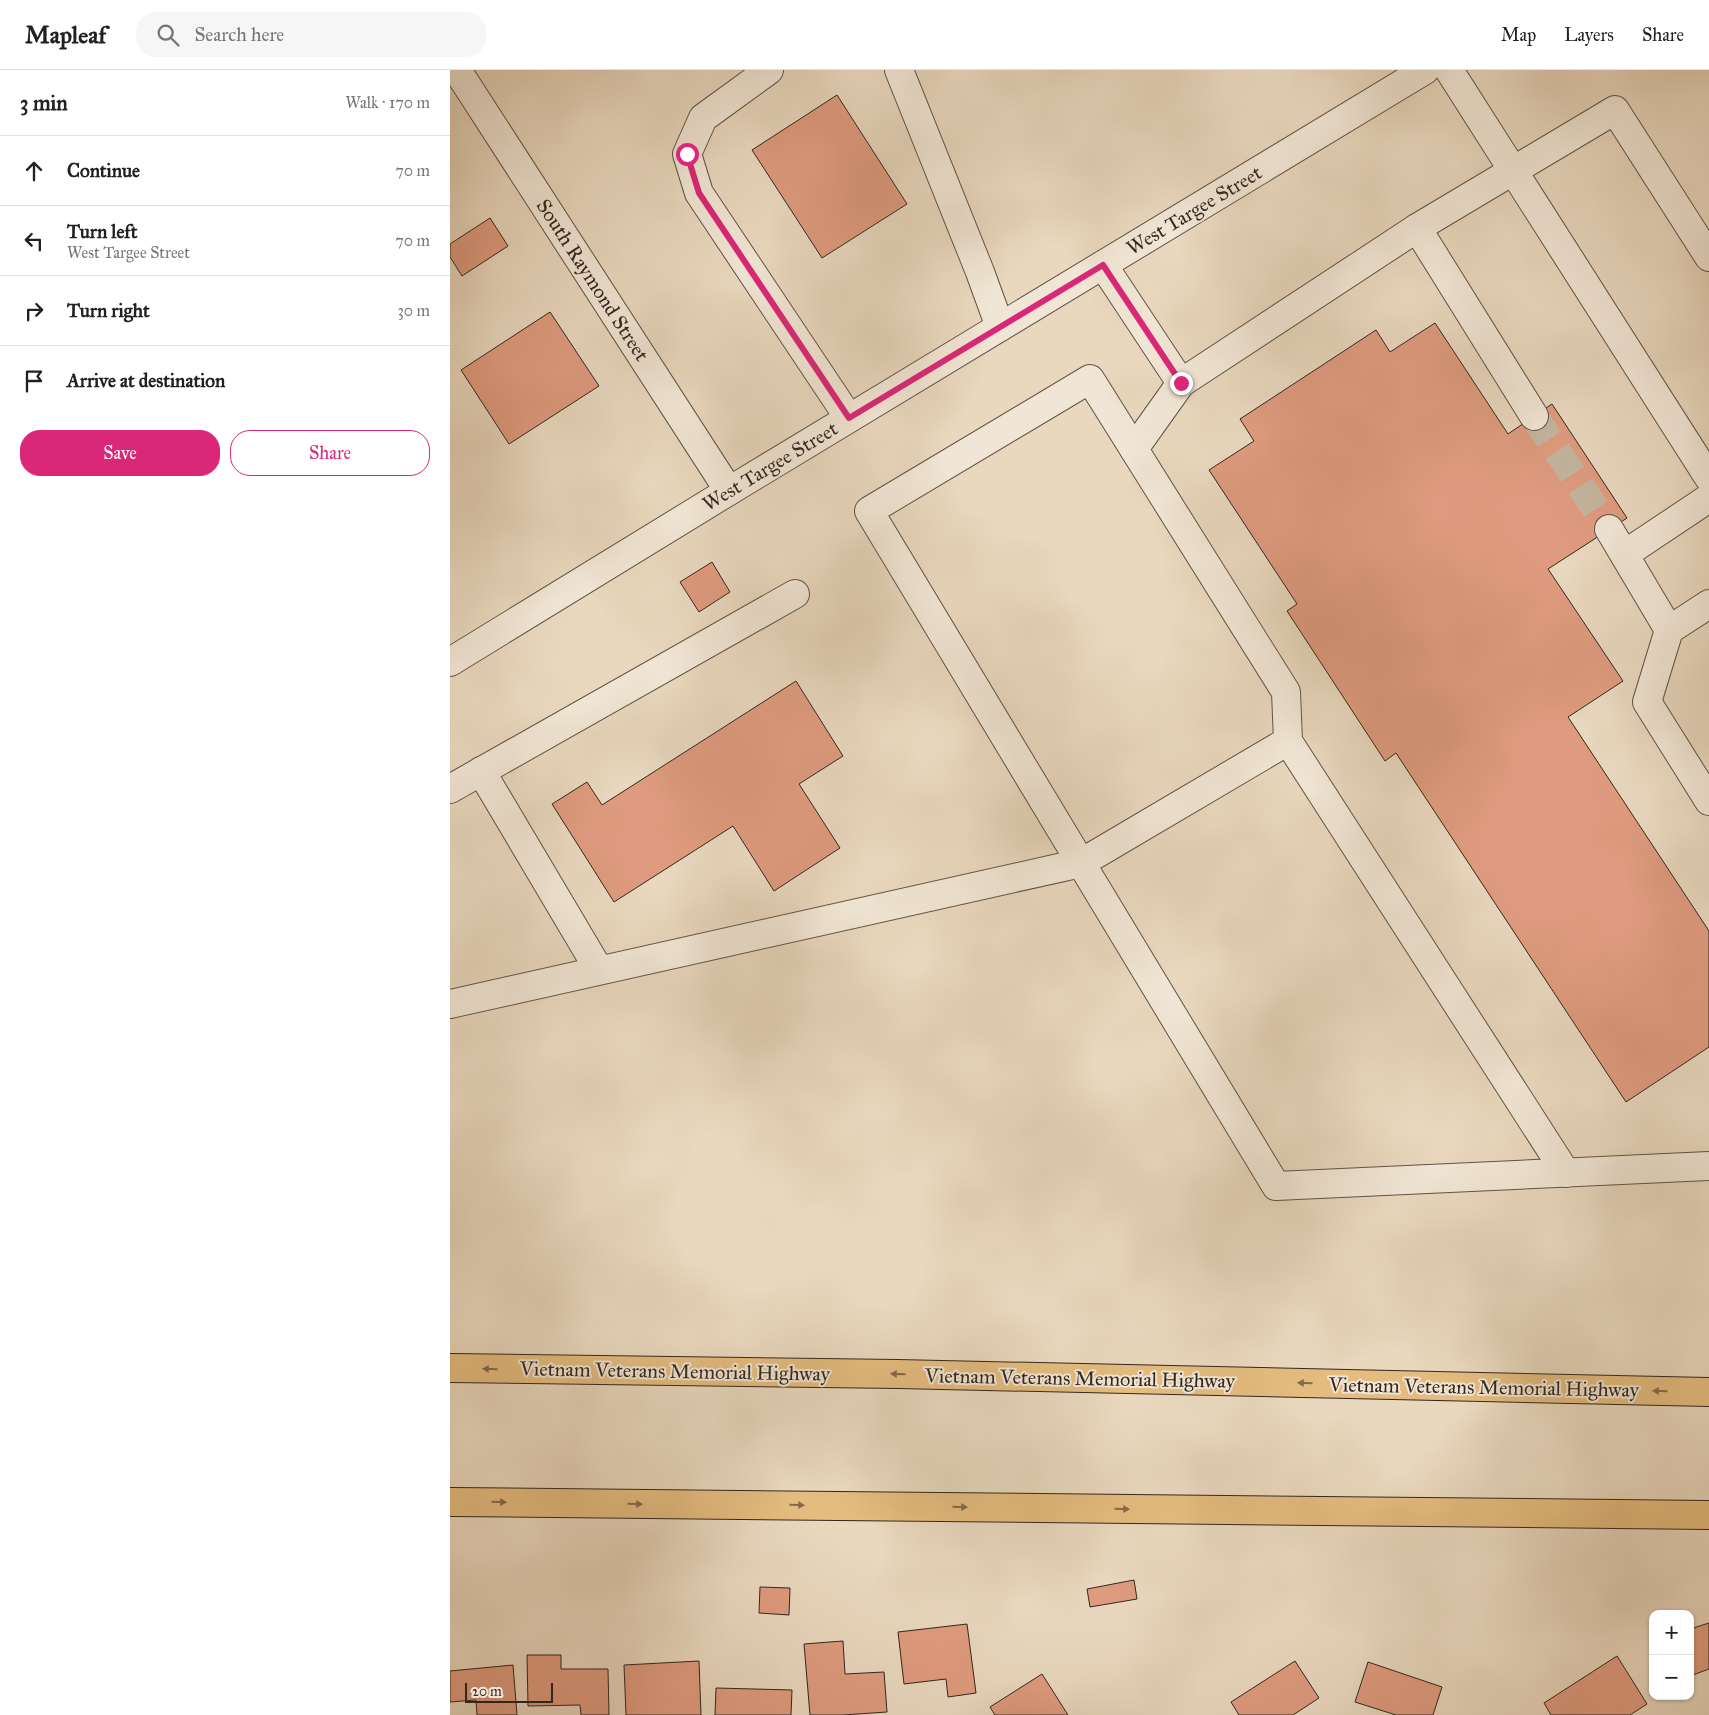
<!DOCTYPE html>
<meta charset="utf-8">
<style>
:root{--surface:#fff;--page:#f6f6f6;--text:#202124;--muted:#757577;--line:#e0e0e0;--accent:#db2777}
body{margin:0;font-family:"IM FELL Great Primer",serif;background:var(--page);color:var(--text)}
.controls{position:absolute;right:15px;bottom:15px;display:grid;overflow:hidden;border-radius:10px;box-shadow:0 1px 4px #0004}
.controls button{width:45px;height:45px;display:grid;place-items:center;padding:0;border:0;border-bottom:1px solid var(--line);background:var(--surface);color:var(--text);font:25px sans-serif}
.scale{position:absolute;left:15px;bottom:12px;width:88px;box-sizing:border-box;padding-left:5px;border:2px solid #32271e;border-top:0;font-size:14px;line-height:18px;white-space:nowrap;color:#32271e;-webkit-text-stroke:4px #f1e6d5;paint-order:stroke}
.stop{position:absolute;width:15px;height:15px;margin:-11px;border:4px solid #db2777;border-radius:50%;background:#fff}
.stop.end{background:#db2777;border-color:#fff;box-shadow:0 1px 5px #0008}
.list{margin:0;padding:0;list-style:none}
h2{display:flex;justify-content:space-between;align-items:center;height:65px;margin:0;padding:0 20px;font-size:21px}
h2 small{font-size:16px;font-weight:400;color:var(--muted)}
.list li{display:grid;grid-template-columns:32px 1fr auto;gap:15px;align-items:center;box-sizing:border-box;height:70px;padding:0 20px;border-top:1px solid var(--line)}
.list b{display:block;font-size:19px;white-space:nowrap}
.list p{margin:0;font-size:16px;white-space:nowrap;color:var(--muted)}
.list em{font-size:16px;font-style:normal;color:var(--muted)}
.actions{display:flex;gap:10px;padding:15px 20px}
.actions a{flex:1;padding:11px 0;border:1px solid var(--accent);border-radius:20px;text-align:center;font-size:18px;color:var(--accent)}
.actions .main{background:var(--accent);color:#fff}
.icon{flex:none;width:28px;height:28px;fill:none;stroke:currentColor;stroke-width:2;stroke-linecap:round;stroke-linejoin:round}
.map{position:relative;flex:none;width:1259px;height:1645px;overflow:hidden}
header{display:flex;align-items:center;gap:30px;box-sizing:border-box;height:70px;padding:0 25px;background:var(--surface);border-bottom:1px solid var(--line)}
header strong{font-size:24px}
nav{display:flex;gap:28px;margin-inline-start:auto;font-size:18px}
.search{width:350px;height:45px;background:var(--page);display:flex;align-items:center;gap:12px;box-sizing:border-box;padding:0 18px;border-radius:20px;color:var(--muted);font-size:19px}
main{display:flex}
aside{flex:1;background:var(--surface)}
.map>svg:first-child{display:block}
.building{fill:#df9b7f;stroke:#32271e}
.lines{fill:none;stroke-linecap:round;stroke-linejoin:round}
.minor-tunnel{stroke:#c4b59e;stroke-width:28;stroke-dasharray:28 14;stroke-linecap:butt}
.minor-casing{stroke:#605346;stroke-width:30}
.highway-casing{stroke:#32271e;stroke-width:30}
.minor{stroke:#f1e6d5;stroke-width:28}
.highway{stroke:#e4bc7f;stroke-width:28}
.oneway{fill:#826a4a}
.route{stroke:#db2777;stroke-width:6}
.labels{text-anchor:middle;stroke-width:4;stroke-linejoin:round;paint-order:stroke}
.street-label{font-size:20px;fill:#32271e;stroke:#f1e6d5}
</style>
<header>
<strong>Mapleaf</strong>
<div class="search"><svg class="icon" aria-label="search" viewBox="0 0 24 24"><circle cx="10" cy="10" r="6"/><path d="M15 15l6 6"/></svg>Search here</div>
<nav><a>Map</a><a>Layers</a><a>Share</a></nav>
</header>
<main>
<aside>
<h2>3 min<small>Walk · 170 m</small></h2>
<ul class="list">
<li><svg class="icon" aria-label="ahead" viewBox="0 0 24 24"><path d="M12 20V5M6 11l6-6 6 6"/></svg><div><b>Continue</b></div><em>70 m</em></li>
<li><svg class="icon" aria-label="left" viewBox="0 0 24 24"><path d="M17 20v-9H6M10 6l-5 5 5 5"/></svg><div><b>Turn left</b><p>West Targee Street</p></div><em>70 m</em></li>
<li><svg class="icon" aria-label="right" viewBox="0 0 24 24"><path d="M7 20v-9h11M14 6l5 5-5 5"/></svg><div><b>Turn right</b></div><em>30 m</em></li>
<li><svg class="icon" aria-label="arrive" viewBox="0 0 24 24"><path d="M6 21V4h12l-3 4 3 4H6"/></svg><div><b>Arrive at destination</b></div></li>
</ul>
<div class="actions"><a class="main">Save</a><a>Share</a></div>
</aside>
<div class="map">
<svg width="1259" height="1645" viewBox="0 0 1259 1645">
<rect width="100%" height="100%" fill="#e9d8be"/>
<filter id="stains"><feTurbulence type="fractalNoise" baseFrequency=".004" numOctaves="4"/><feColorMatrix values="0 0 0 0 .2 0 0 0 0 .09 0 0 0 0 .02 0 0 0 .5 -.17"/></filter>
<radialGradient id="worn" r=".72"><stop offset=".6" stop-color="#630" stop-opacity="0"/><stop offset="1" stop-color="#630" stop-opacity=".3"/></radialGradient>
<!-- building -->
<g class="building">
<path d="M387 25 457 134 372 188 302 80Z"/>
<path d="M40 148 58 176 12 206 0 187V174Z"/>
<path d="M100 242 149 316 59 374 11 300Z"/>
<path d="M985 253 1058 364 1102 334 1177 448 1098 499 1173 611 1118 647 1259 861V977L1176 1032 946 683 935 691 837 541 847 534 759 400 804 371 790 349 926 260 940 282Z"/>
<path d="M262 492 280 522 249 542 230 512Z"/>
<path d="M346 611 393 686 349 714 390 778 324 821 283 756 164 832 102 734 137 712 152 735Z"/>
<path d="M684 1510 687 1529 640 1537 637 1519Z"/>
<path d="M310 1517 340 1518 339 1545 309 1543Z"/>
<path d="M1259 1553V1599L1240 1606V1559Z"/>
<path d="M517 1554 526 1623 498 1627 496 1609 454 1614 448 1562Z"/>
<path d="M393 1571 395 1604 434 1602 437 1642 393 1645H360L354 1574Z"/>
<path d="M77 1585H111V1599H158L159 1645H131L130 1635 78 1636Z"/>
<path d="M1167 1586 1197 1634 1180 1645H1101L1094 1633Z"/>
<path d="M249 1591 251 1645H176L174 1595Z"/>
<path d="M845 1591 869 1628 843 1645H789L781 1632Z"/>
<path d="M918 1592 992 1617 983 1645H946L905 1632Z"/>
<path d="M63 1595 67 1645H27L26 1630 0 1632V1601Z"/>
<path d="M592 1604 618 1645H545L540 1637Z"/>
<path d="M266 1618 342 1620 341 1645H265Z"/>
</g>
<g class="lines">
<!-- minor-tunnel -->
<path class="minor-tunnel" d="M1084 346 1159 459"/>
<!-- minor casing -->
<g class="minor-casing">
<g id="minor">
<path d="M7 0 279 421"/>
<path d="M319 0 253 48 237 84 249 123 399 348"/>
<path d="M449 0 530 202 550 257"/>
<path d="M999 0 1259 408"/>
<path d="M967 158 1084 346"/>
<path d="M653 195 731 313 684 379"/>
<path d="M731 313 967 158 1165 40 1259 187"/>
<path d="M1159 459 1219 560"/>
<path d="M1175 484 1259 428"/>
<path d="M1259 534 1219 560 1197 632 1259 731"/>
<path d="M0 592 279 421 975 0"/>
<path d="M838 671 631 793 826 1116 1259 1096"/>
<path d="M31 701 149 900"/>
<path d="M0 719 345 524"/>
<path d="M0 934 631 793 419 441 640 309 836 622 838 671 1116 1103"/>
</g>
</g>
<!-- highway casing -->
<g class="highway-casing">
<g id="highway">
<path d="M0 1298 448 1304 1259 1322"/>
<path d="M0 1432 1259 1445"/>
</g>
</g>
<!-- minor -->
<use href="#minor" class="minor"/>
<!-- highway -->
<use href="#highway" class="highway"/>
</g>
<!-- one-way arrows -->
<defs><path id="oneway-solid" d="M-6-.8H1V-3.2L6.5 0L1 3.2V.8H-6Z" transform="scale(1.25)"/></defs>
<g class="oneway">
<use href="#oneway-solid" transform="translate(40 1299) rotate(-179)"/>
<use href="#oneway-solid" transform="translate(448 1304) rotate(-179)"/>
<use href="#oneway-solid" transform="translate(855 1313) rotate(-179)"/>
<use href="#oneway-solid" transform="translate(1210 1321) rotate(-179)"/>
<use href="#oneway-solid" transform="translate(49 1432) rotate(1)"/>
<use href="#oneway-solid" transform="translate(185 1434) rotate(1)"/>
<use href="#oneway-solid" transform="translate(347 1435) rotate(1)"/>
<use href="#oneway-solid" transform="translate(510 1437) rotate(1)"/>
<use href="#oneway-solid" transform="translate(672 1439) rotate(1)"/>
</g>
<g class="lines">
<!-- route -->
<path class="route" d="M237 84 249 123 399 348 653 195 731 313"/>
</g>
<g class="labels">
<!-- street labels -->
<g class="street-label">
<text transform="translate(744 140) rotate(-31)" y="7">West Targee Street</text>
<text transform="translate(143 210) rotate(57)" y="7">South Raymond Street</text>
<text transform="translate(320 396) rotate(-31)" y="7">West Targee Street</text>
<text transform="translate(225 1301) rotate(1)" y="7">Vietnam Veterans Memorial Highway</text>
<text transform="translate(630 1308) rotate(1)" y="7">Vietnam Veterans Memorial Highway</text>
<text transform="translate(1034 1317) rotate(1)" y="7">Vietnam Veterans Memorial Highway</text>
</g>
</g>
<rect width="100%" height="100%" filter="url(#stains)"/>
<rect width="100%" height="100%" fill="url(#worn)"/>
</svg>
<div class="controls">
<button>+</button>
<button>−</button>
</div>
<div class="scale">20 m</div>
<div class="stop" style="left:237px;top:84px"></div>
<div class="stop end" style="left:731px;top:313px"></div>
</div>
</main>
